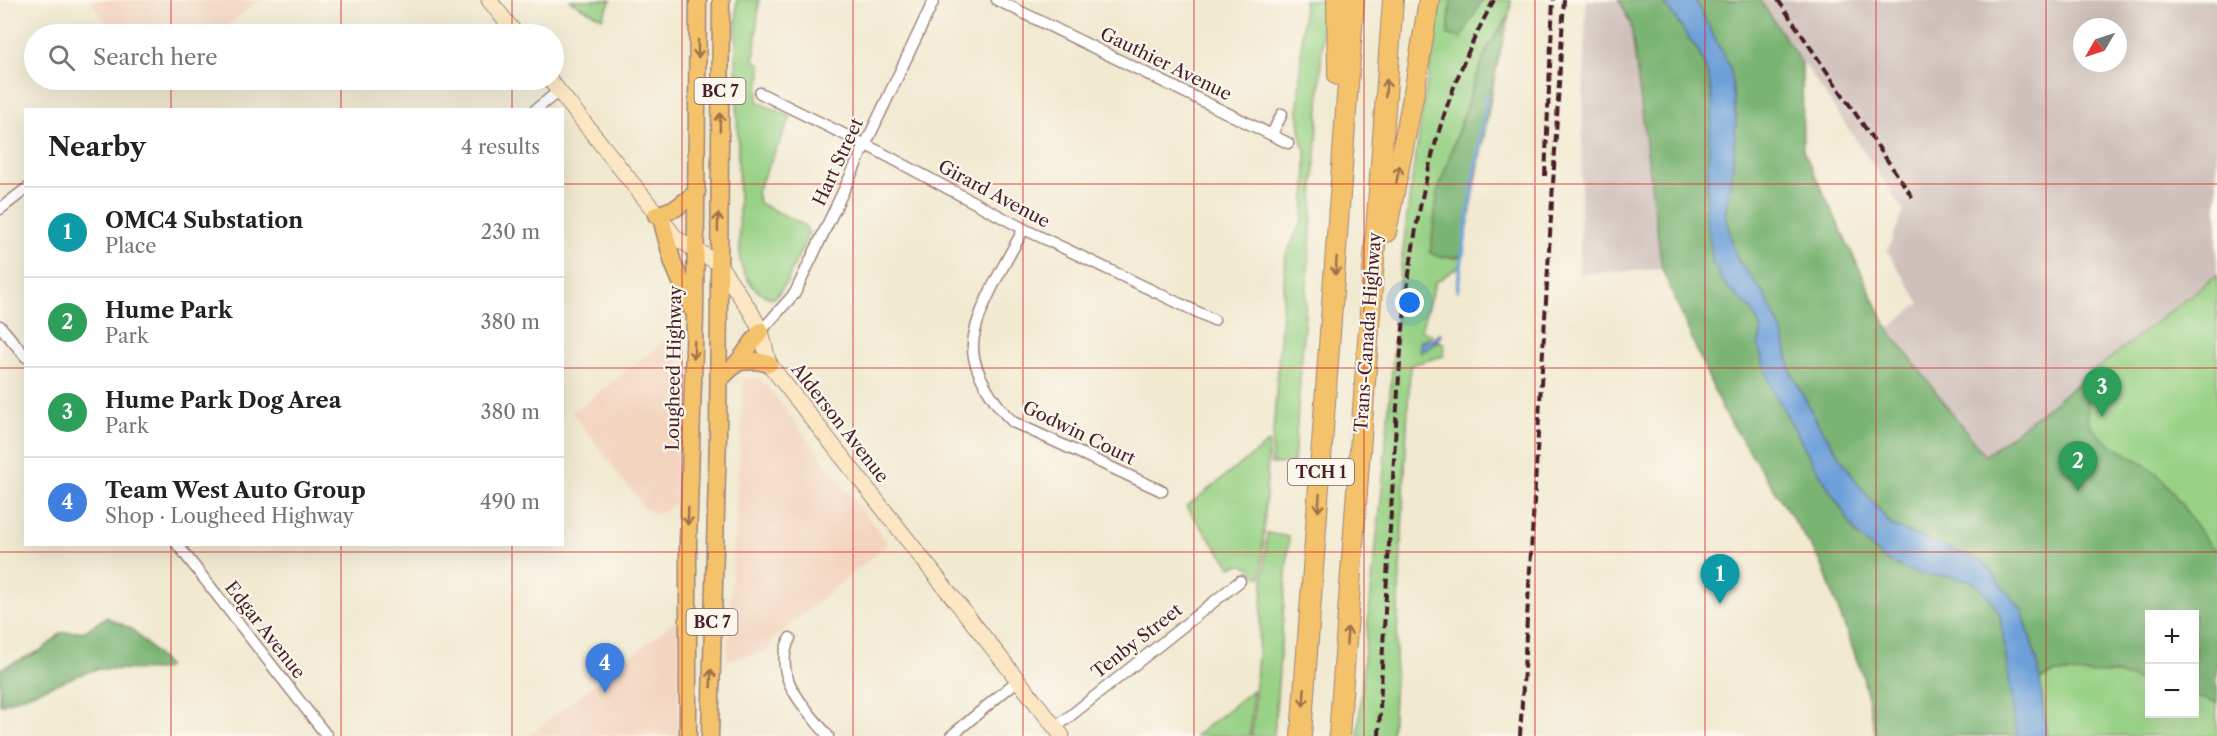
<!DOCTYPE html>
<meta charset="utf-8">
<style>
:root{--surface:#fff;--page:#f6f6f6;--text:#222;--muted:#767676;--line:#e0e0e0;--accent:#0b8043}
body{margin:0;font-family:"Libre Caslon Text",serif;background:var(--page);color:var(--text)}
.controls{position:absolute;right:18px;bottom:18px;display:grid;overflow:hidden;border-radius:0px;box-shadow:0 6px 24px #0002}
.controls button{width:54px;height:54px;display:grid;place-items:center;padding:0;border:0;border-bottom:2px solid var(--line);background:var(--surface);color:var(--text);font:30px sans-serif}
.compass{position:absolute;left:2073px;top:18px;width:54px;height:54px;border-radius:50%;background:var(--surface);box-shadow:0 6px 24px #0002;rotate:231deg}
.you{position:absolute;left:1410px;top:303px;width:21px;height:21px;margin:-15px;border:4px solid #fff;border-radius:50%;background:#1a73e8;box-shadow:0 0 0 9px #1a73e833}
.badge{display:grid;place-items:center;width:39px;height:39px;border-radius:50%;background:var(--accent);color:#fff;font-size:20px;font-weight:700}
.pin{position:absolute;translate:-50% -50px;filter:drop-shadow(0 2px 3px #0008)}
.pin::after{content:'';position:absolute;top:32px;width:21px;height:18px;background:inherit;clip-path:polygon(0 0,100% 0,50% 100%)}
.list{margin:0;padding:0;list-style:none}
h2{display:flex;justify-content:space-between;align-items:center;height:78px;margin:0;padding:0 24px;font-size:26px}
h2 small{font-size:20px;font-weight:400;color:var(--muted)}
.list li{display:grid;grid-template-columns:39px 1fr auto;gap:18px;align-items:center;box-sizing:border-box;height:90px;padding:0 24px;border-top:2px solid var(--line)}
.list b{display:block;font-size:22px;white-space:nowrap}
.list p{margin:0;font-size:20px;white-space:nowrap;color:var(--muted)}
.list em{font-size:20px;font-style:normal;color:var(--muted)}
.icon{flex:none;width:33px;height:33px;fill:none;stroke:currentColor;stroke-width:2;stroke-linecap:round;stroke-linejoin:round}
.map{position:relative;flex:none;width:2217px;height:736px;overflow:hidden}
.search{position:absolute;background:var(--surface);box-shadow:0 6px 24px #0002;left:24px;top:24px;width:540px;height:66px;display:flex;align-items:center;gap:15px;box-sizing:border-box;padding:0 21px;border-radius:33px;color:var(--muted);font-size:22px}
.panel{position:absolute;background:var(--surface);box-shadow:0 6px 24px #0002;left:24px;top:108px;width:540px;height:438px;border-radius:0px}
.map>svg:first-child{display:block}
.built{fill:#f3d4bf}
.industrial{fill:#cfc0bb;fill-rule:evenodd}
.green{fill:#99d286;stroke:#727858;stroke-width:1.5;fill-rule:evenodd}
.forest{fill:#7ab473;stroke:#626a4f;stroke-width:1.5}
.water{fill:#6da0d9;stroke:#5c6082;stroke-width:1.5}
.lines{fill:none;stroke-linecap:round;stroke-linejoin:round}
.stream{stroke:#6da0d9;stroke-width:4}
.street-casing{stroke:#9e847e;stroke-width:13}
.secondary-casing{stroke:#9e847e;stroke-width:17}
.primary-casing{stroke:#9e847e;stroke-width:19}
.highway-casing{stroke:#9e847e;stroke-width:22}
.street{stroke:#fff;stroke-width:10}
.secondary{stroke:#fbe7c3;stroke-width:15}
.primary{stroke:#f4c26a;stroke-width:16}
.highway{stroke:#f4c26a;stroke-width:20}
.rail{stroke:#4a1f2b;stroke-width:4;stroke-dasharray:9 4.5;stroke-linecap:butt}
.oneway{stroke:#9f704a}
.grid{fill:none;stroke:#d62828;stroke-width:1.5;stroke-opacity:0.55}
.labels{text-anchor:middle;stroke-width:4.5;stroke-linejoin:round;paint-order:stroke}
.shield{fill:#fbf7ec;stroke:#7f6065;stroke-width:1.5}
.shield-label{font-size:16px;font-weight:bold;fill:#4a1f2b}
.street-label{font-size:18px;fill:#4a1f2b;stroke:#fbf7ec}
</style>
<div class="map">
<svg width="2217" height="736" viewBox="0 0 2217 736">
<rect width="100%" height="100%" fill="#fbf7ec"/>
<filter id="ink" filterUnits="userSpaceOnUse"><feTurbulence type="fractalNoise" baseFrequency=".0167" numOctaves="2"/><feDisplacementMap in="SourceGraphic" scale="12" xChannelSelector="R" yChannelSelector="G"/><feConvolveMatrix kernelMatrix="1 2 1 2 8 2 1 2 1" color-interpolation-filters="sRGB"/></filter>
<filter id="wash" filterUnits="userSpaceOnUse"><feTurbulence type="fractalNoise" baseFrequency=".008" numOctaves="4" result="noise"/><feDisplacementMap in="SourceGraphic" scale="24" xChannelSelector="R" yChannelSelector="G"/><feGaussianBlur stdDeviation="1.35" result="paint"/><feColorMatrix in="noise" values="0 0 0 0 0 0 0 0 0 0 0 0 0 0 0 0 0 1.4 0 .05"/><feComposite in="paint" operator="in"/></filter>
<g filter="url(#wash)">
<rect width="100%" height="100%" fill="#f1e9d0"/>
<!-- built -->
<g class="built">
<path d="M89 0H259L217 34H115Z"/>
<path d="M680 329 676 503 665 511 655 514 644 508 572 412 591 399Z"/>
<path d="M761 378 888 544 774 638 767 651 727 660 744 379Z"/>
<path d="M679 618 678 736H528Z"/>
</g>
<!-- industrial -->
<g class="industrial">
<path d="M1586 0H1619L1631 25 1662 269 1579 274Z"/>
<path d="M1761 0H2217V275L1985 456 1888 329 1920 303 1887 251 1904 211ZM2082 27H2118V63H2082Z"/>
</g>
<!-- green -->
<g class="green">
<path d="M569 0H611L602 18Z"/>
<path d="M737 0H759L754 60 761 65C763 77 756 89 758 102L791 117 757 191 759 203 804 225 809 233 786 283 775 298C757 298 743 276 740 260L736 48Z"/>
<path d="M1304 0H1324C1318 155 1305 309 1294 463L1271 464 1286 255 1303 219 1306 186V152L1302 143 1298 111Z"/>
<path d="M1440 0H1451L1448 35 1461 38 1482 0H1511L1509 15 1488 47 1473 86 1438 191 1454 259 1463 255 1462 264 1435 283 1421 330 1432 335 1420 341V352L1440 341 1444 345V356L1410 365 1392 736H1358L1364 659 1382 491 1400 274 1411 185Z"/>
<path d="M2217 275V736H2043L2038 664 1985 456ZM2150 614H2194V714H2150Z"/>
<path d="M1269 442 1261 577H1258C1251 566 1243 562 1231 567L1186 507Z"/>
<path d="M1267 533 1289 537 1274 736H1252Z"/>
<path d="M1253 690 1250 736H1195Z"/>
</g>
<!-- forest -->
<g class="forest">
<path d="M1451 0H1482L1461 38 1448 35Z"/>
<path d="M1619 0H1662L1699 52 1709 77 1713 107 1709 138 1706 215 1725 285 1751 309 1762 331 1758 346 1772 389 1814 464 1858 536 1921 575 1950 576 1970 580 1988 595 2000 615 2017 736H1876L1863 677 1821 562 1722 409 1662 269 1631 25Z"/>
<path d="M1695 0H1760L1802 63 1803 150 1888 329 1985 456 2076 385 2089 389C2089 399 2086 411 2089 421 2098 444 2136 456 2154 471 2179 492 2192 528 2217 552V703L2195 697 2194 614H2150L2149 683 2116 674 2054 673 2040 680 2038 664 2022 610 1982 561 1892 526 1858 484 1817 422 1791 372 1784 337 1765 295 1737 259 1725 216 1733 165 1736 116 1730 68Z"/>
<path d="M1509 15 1495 74 1463 255C1451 259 1441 258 1430 253L1438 191 1473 86 1488 47Z"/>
<path d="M106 617 132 629 168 666 163 670 96 669 0 705V669L42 650 61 633 85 631Z"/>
</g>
<!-- water -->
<g class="water">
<path d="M1662 0H1695L1730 68 1736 116 1733 165 1725 216 1737 259 1765 295 1784 337 1791 372 1817 422 1858 484 1892 526 1982 561 2022 610 2038 664 2047 736H2017L2000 615 1988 595 1970 580 1950 576 1921 575 1887 561 1858 536 1814 464 1772 389 1758 346 1762 331 1751 309 1725 285 1713 264 1706 215 1709 138 1713 107 1709 78 1699 52Z"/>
<path d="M1439 333 1442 335C1435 343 1430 348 1420 350V342L1434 338Z"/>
</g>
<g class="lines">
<!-- stream -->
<path class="stream" d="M1457 290 1487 94"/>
</g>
</g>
<g filter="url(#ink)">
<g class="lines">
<!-- street casing -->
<g class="street-casing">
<g id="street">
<path d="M997 0 1288 143"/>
<path d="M760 93 878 151 1024 229 1214 320"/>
<path d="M535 110 559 91"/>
<path d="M1272 134 1282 114"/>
<path d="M0 209 26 189"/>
<path d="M1024 229C1008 258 973 315 973 346 972 371 996 406 1013 422L1162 491"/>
<path d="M0 326 26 357"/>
<path d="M761 331 795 293 934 0"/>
<path d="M177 544 327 736"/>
<path d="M790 638C771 677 805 707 828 736"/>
<path d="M1055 728 1240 581"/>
<path d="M951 736 1018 680"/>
</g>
</g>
<!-- secondary casing -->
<g class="secondary-casing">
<g id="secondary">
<path d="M489 0 516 34"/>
<path d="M550 80 676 238 718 263 751 312 761 331 769 364 1062 736"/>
</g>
</g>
<!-- primary casing -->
<g class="primary-casing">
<g id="primary">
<path d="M656 215 676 208 697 192"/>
<path d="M662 222 673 263 692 309"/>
<path d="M738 362 757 361 769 364"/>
<path d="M719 380 738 362 761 331"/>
<path d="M688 736V543L695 316 698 0"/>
<path d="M710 736 718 435 721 0"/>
</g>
</g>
<!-- highway casing -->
<g class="highway-casing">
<g id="highway">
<path d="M1337 0 1338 75"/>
<path d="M1386 232 1415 87 1429 0"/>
<path d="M1301 736 1354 0"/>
<path d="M1339 736 1393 0"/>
</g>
</g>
<!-- street -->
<use href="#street" class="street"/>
<!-- secondary -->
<use href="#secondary" class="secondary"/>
<!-- primary -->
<use href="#primary" class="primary"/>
<!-- highway -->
<use href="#highway" class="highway"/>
<!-- rail -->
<g class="rail">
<path d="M1778 0 1913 198"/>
<path d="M1545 176 1553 0"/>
<path d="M1379 736C1382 650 1388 564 1393 478 1402 309 1410 152 1494 0"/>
<path d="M1520 736 1564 0"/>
</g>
</g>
<!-- one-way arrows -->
<defs><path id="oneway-shaft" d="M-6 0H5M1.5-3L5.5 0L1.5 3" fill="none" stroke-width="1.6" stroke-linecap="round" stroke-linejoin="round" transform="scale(1.5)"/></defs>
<g class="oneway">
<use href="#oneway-shaft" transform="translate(698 49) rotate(90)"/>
<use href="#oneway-shaft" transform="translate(1386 88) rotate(-86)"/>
<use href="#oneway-shaft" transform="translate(720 122) rotate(-89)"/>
<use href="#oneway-shaft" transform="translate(1398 174) rotate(-79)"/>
<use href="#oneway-shaft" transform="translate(718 222) rotate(-89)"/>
<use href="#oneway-shaft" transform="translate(1336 266) rotate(94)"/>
<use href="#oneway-shaft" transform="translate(694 350) rotate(91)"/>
<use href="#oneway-shaft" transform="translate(1319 503) rotate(94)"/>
<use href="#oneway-shaft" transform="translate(688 516) rotate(92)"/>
<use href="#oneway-shaft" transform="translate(1347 636) rotate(-86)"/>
<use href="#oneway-shaft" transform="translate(711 678) rotate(-89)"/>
<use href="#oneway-shaft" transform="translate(1304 697) rotate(94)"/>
</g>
</g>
<!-- grid -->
<path class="grid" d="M171 0V34M341 0V34M512 0V34M682 0V736M853 0V736M1023 0V736M1194 0V736M1364 0V736M1535 0V736M1705 0V736M1876 0V736M2046 0V736M171 80V110M341 80V110M512 80V110M0 184H26M562 184H2217M0 368H26M562 368H2217M171 544V736M341 544V736M512 544V736M0 552H2217"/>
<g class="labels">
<!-- shield labels -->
<g class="shield">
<rect x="694.5" y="78" width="51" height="26" rx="4.5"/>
<rect x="1288" y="459" width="66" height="26" rx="4.5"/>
<rect x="686.5" y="609" width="51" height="26" rx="4.5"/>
</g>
<g class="shield-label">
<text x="720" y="97">BC 7</text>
<text x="1321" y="478">TCH 1</text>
<text x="712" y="628">BC 7</text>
</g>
<!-- street labels -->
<g class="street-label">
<text transform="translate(1166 64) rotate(26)" y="6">Gauthier Avenue</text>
<text transform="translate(838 162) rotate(-65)" y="6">Hart Street</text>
<text transform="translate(994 194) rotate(28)" y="6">Girard Avenue</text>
<text transform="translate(1368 332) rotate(-86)" y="6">Trans-Canada Highway</text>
<text transform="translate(674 368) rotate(-89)" y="6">Lougheed Highway</text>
<text transform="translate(840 423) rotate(52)" y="6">Alderson Avenue</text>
<text transform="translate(1079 433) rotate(26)" y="6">Godwin Court</text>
<text transform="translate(265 630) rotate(52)" y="6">Edgar Avenue</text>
<text transform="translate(1137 641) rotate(-38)" y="6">Tenby Street</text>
</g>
</g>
</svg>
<div class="controls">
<button>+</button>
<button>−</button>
</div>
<svg class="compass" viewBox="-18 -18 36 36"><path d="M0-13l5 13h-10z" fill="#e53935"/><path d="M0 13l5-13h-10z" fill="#767676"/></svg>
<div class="you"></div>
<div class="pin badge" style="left:1720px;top:604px;background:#0f9aa8">1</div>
<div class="pin badge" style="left:2078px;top:491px;background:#2e9e5b">2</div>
<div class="pin badge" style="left:2102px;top:417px;background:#2e9e5b">3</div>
<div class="pin badge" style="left:605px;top:693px;background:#3f7fe0">4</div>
<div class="search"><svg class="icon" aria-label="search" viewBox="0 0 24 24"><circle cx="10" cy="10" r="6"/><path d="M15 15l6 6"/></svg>Search here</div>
<section class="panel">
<h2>Nearby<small>4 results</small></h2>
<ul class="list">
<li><span class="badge" style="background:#0f9aa8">1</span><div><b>OMC4 Substation</b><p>Place</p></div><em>230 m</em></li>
<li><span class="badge" style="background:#2e9e5b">2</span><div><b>Hume Park</b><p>Park</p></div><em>380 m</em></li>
<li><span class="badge" style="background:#2e9e5b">3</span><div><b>Hume Park Dog Area</b><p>Park</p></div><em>380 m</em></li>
<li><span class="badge" style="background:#3f7fe0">4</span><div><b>Team West Auto Group</b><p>Shop · Lougheed Highway</p></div><em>490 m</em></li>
</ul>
</section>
</div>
